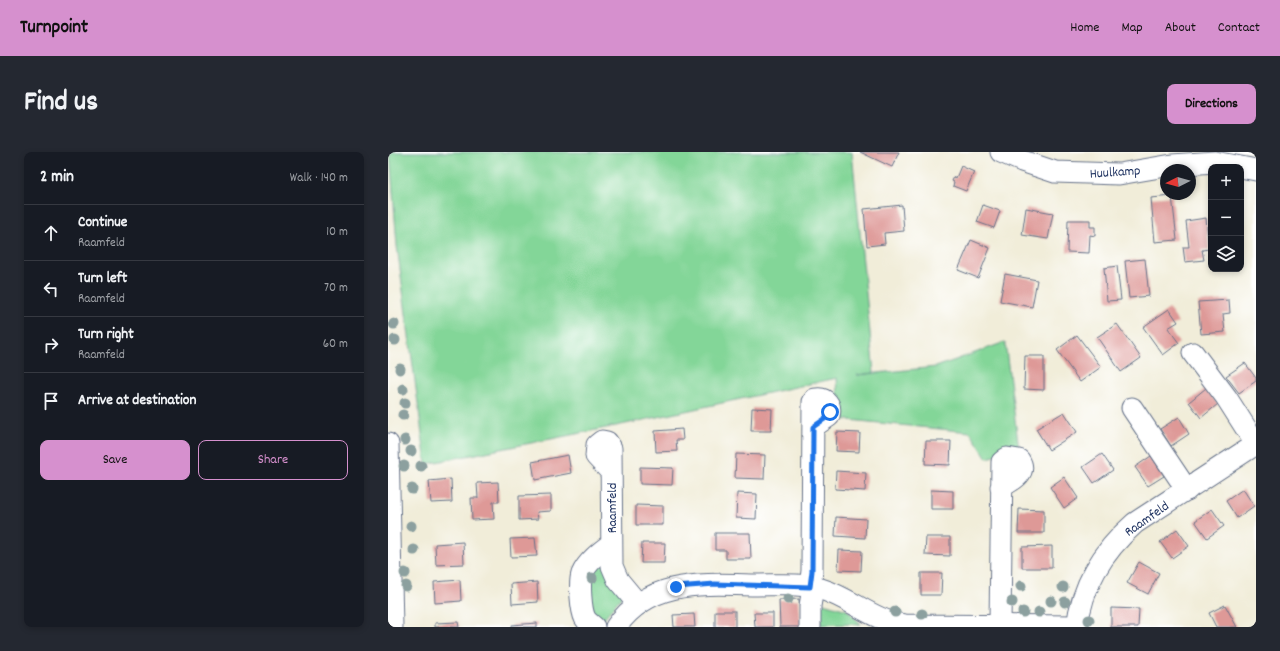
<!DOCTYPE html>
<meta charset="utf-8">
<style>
:root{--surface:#171b24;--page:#242831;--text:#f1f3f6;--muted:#9ea1a6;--line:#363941;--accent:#d690ce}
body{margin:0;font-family:Dekko,sans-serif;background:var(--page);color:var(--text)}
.controls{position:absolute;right:12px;top:12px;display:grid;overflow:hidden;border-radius:8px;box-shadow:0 2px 6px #0003}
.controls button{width:36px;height:36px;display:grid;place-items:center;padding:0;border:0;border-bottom:1px solid var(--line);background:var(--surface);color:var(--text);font:20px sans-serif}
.compass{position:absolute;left:772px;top:12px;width:36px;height:36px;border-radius:50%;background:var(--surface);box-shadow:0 2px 6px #0003;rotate:264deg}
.stop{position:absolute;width:12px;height:12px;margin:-9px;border:3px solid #1a73e8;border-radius:50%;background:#fff}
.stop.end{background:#1a73e8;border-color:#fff;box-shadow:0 1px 4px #0008}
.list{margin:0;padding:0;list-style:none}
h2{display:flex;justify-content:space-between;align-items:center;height:52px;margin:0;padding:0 16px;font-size:17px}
h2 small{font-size:13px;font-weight:400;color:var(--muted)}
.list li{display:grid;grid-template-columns:26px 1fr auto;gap:12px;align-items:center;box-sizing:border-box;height:56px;padding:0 16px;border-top:1px solid var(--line)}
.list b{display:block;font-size:15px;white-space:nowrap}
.list p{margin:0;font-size:13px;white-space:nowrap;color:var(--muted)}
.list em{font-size:13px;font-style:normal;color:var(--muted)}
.actions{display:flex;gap:8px;padding:12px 16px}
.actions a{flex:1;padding:9px 0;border:1px solid var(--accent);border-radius:8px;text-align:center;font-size:14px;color:var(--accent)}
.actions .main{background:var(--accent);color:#111}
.icon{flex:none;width:22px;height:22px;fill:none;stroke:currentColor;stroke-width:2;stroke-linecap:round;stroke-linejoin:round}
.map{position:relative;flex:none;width:868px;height:475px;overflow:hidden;border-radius:8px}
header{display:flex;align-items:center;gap:24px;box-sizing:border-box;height:56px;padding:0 20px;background:var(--accent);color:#111}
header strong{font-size:19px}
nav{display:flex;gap:22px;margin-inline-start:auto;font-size:14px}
.intro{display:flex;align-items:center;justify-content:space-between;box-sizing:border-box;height:96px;padding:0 24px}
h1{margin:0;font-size:28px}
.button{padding:10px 18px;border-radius:8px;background:var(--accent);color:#111;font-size:14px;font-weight:700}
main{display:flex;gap:24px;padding:0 24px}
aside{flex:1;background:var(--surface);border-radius:8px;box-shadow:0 2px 6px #0003}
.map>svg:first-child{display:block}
.green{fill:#83d698;stroke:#4f827b}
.building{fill:#de9997}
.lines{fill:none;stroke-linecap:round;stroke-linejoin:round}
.minor-casing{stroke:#667289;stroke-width:23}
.minor{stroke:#fff;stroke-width:21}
.tree{fill:#8ca09f}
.route{stroke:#1a73e8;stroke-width:5}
.labels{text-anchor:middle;stroke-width:3;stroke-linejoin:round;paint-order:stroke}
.street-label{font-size:14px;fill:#1b2f5e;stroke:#fff}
</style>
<header>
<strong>Turnpoint</strong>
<nav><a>Home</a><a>Map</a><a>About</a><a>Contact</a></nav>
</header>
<div class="intro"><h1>Find us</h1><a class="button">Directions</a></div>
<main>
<aside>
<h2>2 min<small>Walk · 140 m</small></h2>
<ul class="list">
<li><svg class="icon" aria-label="ahead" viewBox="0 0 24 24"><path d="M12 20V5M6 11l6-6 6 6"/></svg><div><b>Continue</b><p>Raamfeld</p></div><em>10 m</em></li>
<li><svg class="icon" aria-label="left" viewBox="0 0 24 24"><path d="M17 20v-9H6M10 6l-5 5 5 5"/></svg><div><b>Turn left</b><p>Raamfeld</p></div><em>70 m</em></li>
<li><svg class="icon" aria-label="right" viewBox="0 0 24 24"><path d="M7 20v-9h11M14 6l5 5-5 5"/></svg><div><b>Turn right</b><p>Raamfeld</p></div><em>60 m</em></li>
<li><svg class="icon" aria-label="arrive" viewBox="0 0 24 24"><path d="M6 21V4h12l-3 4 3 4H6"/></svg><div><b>Arrive at destination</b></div></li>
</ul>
<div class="actions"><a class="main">Save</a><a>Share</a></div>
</aside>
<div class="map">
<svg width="868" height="475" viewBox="0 0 868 475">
<rect width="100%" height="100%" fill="#fff"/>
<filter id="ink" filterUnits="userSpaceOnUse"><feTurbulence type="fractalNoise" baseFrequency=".025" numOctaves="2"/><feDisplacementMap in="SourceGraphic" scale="8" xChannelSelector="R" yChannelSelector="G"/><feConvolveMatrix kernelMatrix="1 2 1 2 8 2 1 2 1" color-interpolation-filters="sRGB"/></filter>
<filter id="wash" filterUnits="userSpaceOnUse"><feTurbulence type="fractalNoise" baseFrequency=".012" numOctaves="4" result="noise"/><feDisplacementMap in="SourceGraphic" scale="16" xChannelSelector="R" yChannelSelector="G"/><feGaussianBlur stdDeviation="0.9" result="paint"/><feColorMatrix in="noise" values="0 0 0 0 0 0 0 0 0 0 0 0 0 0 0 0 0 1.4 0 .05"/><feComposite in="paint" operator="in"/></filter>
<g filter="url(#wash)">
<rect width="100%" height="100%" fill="#f1edd9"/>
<!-- green -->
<g class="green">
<path d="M2 0H464L486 221 469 223 548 215 617 190 631 298 599 306 582 280 451 267 449 226 233 273 38 312 9 94Z"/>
<path d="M215 404 234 444 212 471 200 462 201 417Z"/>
<path d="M432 450 459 458 473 472 433 473Z"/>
</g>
<g id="blocks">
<!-- building -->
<g class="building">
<path d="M472 0H511L504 15Z"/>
<path d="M573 14 586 20 578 39 565 34 566 30 564 29 566 25 568 26Z"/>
<path d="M784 44 789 88 767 90 763 46Z"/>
<path d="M514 53 516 79 496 81 497 92 479 94 476 57Z"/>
<path d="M595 53 612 59 606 76 589 70Z"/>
<path d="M638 56 665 61 660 87 634 83Z"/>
<path d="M818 66 821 97 814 98 816 108 797 110 795 95H801L798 69Z"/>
<path d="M680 68H702V75H707V84L702 83 701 101 679 100Z"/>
<path d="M583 88 602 96 590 126 570 118Z"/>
<path d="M757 107 761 144 741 146 737 109Z"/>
<path d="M729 114 733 148 719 149 716 116Z"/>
<path d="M617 122 649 128 644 155 612 149Z"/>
<path d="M841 148 842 161 835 162 837 180 813 182 810 150Z"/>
<path d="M781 157 790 170 780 176 791 191 775 203 755 175Z"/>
<path d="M729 172 753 206 733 220 709 185Z"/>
<path d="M689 183 713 215 692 230 669 198Z"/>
<path d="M637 204H656V238L636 237Z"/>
<path d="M857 211 868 226V229L851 241 838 224Z"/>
<path d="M818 236 830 252 813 266 801 250Z"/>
<path d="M364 256 384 257 383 279H363Z"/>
<path d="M676 260 689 280 661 298 648 277Z"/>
<path d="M791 265 801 282 783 294 772 277Z"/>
<path d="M294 277 295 288H288L289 299 268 300 267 279Z"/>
<path d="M449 280 472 281 471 300 448 299Z"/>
<path d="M538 289H563L562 313 537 312Z"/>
<path d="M348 302 377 303 376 327 347 326Z"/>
<path d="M714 302 725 318 706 331 695 315Z"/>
<path d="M180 303 183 321 147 328 144 310Z"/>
<path d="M763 304 776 324 760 334 747 315Z"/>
<path d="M252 315 285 316 284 333 252 332Z"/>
<path d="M448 319 478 321 477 339 447 337Z"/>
<path d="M676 325 690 346 676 356 662 335Z"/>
<path d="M63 327 64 350 43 351 41 329Z"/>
<path d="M110 330 111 350H105L106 367 84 368 83 346H90L89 331Z"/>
<path d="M855 337 866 354 849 366 838 349Z"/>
<path d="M543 338 565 339V357H543Z"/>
<path d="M349 341 369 342 368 367 348 366Z"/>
<path d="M163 343V359L149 360 150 367 131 368V344Z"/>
<path d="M248 353 275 354V373H248Z"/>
<path d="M631 357 656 358V381H630Z"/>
<path d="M824 357 836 374 819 386 807 369Z"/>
<path d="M448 365 478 367 477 386 447 384Z"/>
<path d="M789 377 801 394 784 406 772 390Z"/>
<path d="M327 381H362L363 407H338V398H327Z"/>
<path d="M538 385H562V404L537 403Z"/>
<path d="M147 386 149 404 123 405 122 387Z"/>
<path d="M75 390 76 412 48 413 47 392Z"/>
<path d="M254 391H277L276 411H253Z"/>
<path d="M664 394V416H634V395Z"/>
<path d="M451 398 474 399 473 419 450 418Z"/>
<path d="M751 410 771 421 760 442 739 431Z"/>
<path d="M533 421H554L553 443H533Z"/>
<path d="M72 428 73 449 47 451 46 430Z"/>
<path d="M149 430 150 450 124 452 123 432Z"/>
<path d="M411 447 413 475H392L391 448Z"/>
<path d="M837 453 849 475H828L821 461Z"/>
<path d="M723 456 751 457 750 475H723Z"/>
<rect x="327" y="459" width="20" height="16"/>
<path d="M366 461H385V475H367Z"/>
<path d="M306 462 307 475H286L285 463Z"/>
<path d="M70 470 71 475H47V471Z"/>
<path d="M149 471V475H124V473Z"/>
</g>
</g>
</g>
<g filter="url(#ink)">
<use href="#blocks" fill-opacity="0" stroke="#667289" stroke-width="1"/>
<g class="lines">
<!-- minor casing -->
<g class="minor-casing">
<g id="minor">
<path d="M613 0 634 9 667 20 731 22 784 13 827 10 868 18"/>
<path d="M805 201 838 245 868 292"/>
<path d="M744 256 799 338"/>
<path d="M0 292 4 475"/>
<path d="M223 320 208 304 209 293 214 289 219 290 223 296 224 414 230 428 250 452"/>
<path d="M422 435 424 419 425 250 427 247C438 245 444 253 441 264L425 275"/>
<path d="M612 472 614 310 619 306 631 308C640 322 623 329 613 335"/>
<path d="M206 475C203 472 199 470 197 466 193 458 191 431 194 422 199 410 212 400 223 392"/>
<path d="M228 475C262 426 317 432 369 433 390 433 413 431 433 437 463 446 485 469 517 473L689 474"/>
<path d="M422 475V454L425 436"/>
<path d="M689 475C694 433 716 398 747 371L868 292"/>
</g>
</g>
<!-- minor -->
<use href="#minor" class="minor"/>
</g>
<!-- trees -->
<g class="tree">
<circle cx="6" cy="172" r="5.5"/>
<circle cx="7" cy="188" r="5.5"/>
<circle cx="12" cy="217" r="5.5"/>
<circle cx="15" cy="237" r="5.5"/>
<circle cx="17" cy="251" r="5.5"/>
<circle cx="15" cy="263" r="5.5"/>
<circle cx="17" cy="288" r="5.5"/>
<circle cx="23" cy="299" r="5.5"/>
<circle cx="16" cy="314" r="5.5"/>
<circle cx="33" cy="314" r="5.5"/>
<circle cx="24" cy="337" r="5.5"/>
<circle cx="23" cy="374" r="5.5"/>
<circle cx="26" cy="398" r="5.5"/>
<circle cx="17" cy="421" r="5.5"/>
<circle cx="204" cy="426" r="5.5"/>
<circle cx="18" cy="434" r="5.5"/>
<circle cx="633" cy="434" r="5.5"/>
<circle cx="675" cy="435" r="5.5"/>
<circle cx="400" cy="447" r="5.5"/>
<circle cx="663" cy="449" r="5.5"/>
<circle cx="624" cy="450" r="5.5"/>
<circle cx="677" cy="450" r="5.5"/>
<circle cx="507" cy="460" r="5.5"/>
<circle cx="635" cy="460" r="5.5"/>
<circle cx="651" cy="460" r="5.5"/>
<circle cx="534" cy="462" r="5.5"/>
<circle cx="701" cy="468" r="5.5"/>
</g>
</g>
<g class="lines" filter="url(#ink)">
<!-- route -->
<path class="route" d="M288 435 327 432 422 435 424 419 425 275 441 264 442 260"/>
</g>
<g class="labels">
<!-- street labels -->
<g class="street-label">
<text transform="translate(727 19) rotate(-4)" y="5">Huulkamp</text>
<text transform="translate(223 356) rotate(-90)" y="5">Raamfeld</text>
<text transform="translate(758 366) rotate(-35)" y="5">Raamfeld</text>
</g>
</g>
</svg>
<div class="controls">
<button>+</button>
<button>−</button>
<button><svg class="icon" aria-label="layers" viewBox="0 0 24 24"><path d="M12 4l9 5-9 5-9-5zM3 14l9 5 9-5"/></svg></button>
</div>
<svg class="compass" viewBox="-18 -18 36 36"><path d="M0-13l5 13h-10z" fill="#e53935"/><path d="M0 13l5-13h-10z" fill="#9ea1a6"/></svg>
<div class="stop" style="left:442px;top:260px"></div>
<div class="stop end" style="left:288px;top:435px"></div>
</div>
</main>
